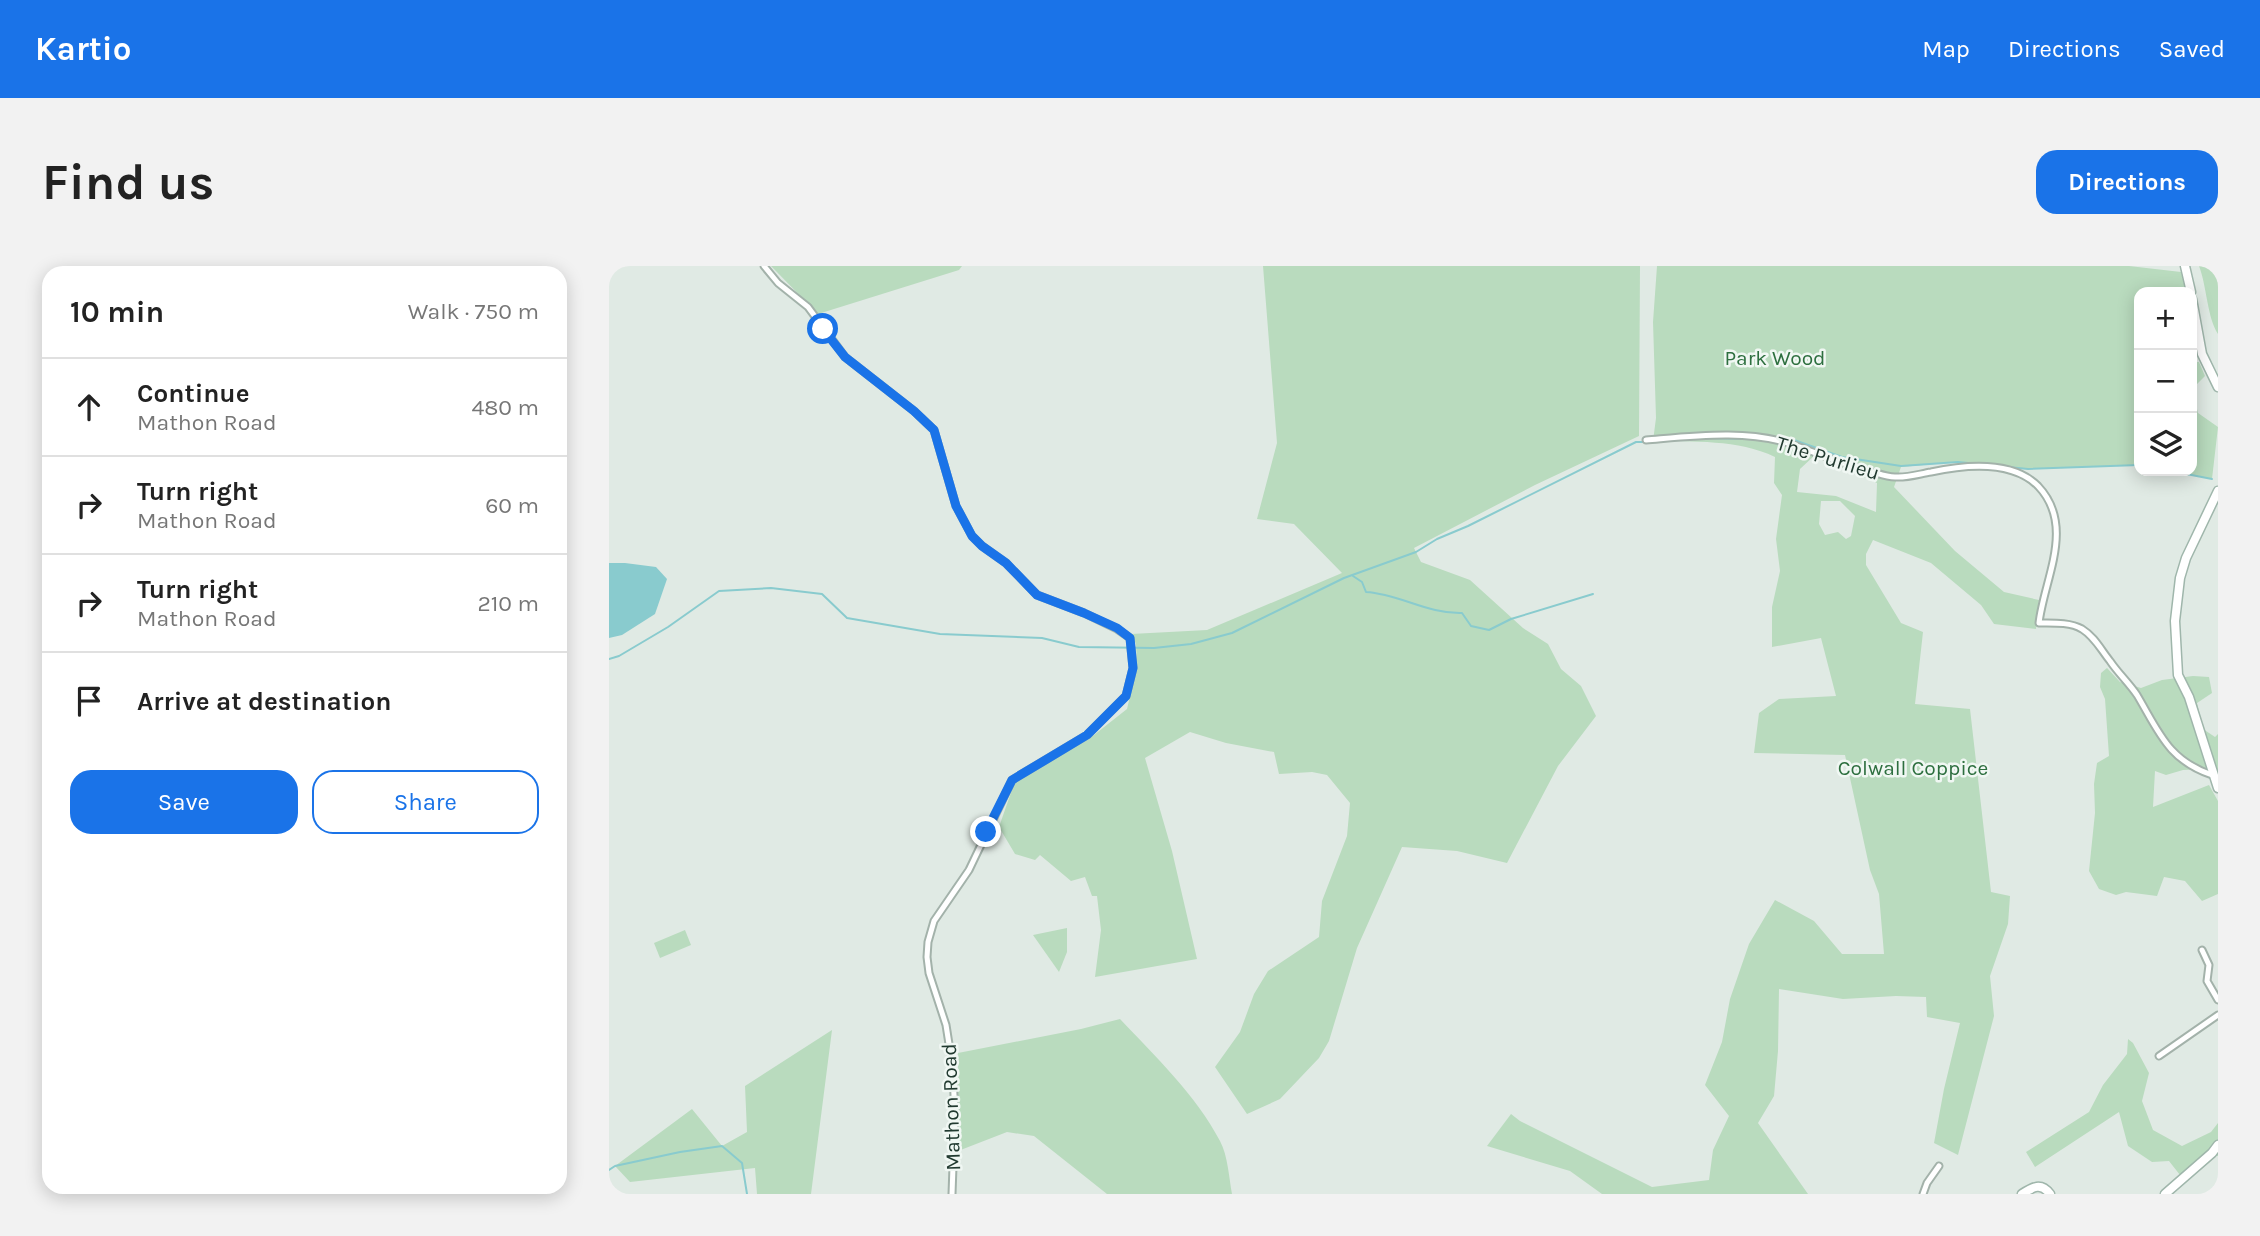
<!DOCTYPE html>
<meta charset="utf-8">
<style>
:root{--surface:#fff;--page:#f2f2f2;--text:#222;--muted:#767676;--line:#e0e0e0;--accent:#1a73e8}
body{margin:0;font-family:Karla,sans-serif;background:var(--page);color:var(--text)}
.controls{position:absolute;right:21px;top:21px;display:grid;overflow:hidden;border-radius:14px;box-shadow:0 4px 18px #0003}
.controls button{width:63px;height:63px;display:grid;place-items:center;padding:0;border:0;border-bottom:2px solid var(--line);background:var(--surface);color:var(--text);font:35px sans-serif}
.stop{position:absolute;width:21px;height:21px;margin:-16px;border:5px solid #1a73e8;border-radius:50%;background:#fff}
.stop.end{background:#1a73e8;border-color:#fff;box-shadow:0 2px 7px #0008}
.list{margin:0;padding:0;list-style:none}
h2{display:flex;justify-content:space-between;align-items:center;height:91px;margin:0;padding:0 28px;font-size:30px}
h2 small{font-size:23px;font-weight:400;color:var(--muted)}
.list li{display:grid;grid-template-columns:46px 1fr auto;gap:21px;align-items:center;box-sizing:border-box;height:98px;padding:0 28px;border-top:2px solid var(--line)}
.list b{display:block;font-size:26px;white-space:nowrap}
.list p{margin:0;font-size:23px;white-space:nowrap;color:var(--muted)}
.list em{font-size:23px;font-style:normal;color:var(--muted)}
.actions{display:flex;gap:14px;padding:21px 28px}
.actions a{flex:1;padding:16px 0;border:2px solid var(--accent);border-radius:21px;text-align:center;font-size:24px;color:var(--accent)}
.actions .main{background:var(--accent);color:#fff}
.icon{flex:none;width:38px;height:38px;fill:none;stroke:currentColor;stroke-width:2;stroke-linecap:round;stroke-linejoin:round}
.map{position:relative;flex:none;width:1609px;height:928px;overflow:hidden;border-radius:21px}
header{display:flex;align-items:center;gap:42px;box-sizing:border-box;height:98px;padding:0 35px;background:var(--accent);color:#fff}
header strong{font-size:33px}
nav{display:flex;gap:38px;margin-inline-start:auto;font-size:24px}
.intro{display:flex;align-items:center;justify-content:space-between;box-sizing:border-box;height:168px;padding:0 42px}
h1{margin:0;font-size:49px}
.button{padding:18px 32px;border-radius:21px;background:var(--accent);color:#fff;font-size:24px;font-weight:700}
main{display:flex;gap:42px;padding:0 42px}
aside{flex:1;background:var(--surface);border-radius:21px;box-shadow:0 4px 18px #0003}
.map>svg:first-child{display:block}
.green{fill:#b9dbbe;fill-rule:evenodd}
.water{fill:#89cbce}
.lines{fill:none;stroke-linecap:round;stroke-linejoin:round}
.stream{stroke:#89cbce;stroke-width:2}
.minor-casing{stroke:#a3b2aa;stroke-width:9}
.secondary-casing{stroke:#9fb6ab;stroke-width:11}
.minor{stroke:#fff;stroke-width:5}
.secondary{stroke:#fff;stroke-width:8}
.route{stroke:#1a73e8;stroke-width:9}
.labels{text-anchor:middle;stroke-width:5;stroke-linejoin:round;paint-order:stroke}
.park-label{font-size:21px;fill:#2d6f3f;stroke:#f0f7f3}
.street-label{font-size:21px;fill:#213a30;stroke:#f0f7f3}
</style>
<header>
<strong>Kartio</strong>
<nav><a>Map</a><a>Directions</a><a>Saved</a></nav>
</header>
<div class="intro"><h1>Find us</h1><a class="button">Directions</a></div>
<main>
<aside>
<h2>10 min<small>Walk · 750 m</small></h2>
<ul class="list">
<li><svg class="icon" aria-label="ahead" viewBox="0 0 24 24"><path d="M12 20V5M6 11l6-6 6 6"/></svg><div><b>Continue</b><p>Mathon Road</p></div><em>480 m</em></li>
<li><svg class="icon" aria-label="right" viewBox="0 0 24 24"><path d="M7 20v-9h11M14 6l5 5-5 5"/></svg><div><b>Turn right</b><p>Mathon Road</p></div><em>60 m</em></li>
<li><svg class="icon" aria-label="right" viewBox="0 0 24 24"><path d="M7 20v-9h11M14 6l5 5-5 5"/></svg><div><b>Turn right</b><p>Mathon Road</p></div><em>210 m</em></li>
<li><svg class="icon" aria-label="arrive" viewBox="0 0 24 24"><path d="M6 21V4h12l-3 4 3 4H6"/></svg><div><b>Arrive at destination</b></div></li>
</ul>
<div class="actions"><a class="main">Save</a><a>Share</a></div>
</aside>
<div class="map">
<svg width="1609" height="928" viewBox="0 0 1609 928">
<rect width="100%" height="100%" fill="#e0eae4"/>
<!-- green -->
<g class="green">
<path d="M162 0H353L350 4 209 48Z"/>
<path d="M654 0H1031L1030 170 926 219 805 282 812 296 861 314 914 362 939 378 952 403 972 420 987 450 949 500 898 597 848 585 793 581 748 682 720 775 710 792 671 833 638 848 606 801 631 766 645 728 659 705 710 671 713 635 738 570 741 537 718 509 703 506 670 508 665 486 617 477 581 466 536 492 563 585 588 693 486 711 492 664 488 630H483L476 611 462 615 431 589 426 594 406 588 390 561 406 515 485 469 518 443 528 401 527 378 522 368 598 364 733 307 685 258 648 253 668 177Z"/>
<path d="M1048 0H1520L1572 6 1577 26H1530V199L1419 203 1349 196 1292 201 1285 221 1346 285 1395 326 1430 334 1427 363 1385 358 1372 339 1322 297 1264 274 1257 288V299L1292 357 1314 366 1306 438 1361 443 1382 626 1401 630 1399 658 1381 710 1385 750 1349 889 1325 877 1335 823 1351 757 1318 751 1317 731 1287 730 1234 733 1170 723 1169 785 1165 830 1149 857 1199 928H993L961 905 878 880 902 848 911 855 1043 921 1100 914 1104 884 1120 850 1096 819 1113 776 1121 733 1140 678 1166 634 1205 655 1233 688H1275L1270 628 1261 604 1236 489 1145 487 1150 447 1170 433 1227 430 1212 372 1163 381V341L1171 305 1167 273 1173 229 1165 217 1166 191C1129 173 1084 176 1044 175L1047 152 1044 56ZM1206 189 1268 217 1267 246 1227 230 1188 226 1191 203ZM1212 235H1231L1246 250 1242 270 1237 273 1229 266 1216 269 1210 258Z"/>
<path d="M1590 0H1609V68C1598 51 1598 21 1590 0Z"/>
<path d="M1583 96H1590L1596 110 1583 123 1589 147 1609 161 1603 213 1562 205H1583Z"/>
<path d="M1498 402 1511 416 1532 422 1553 414 1584 410 1600 411 1603 427 1588 437 1594 463 1606 471 1609 468V513L1598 503 1574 504 1557 509 1546 505 1544 541 1600 519 1609 535V628L1593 635 1576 615 1555 611 1548 630 1517 626 1507 629 1490 623 1480 605 1486 547 1485 518 1488 497 1500 490 1496 433 1491 421 1492 407Z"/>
<path d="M458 662V686L450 706 424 669Z"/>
<path d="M76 664 82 679 51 692 45 677Z"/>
<path d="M511 753C546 790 587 829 611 875 619 890 620 912 623 928H498L425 870 398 866 349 885V787L472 763Z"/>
<path d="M223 764 202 928H148L146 902 21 916 6 900 83 843 113 880 138 866 136 820Z"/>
<path d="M1519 773 1524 777 1540 807 1533 835 1544 864 1573 880 1602 866 1609 857V890H1593L1571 909 1560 895 1543 896 1519 880 1510 846 1426 901 1417 886 1480 846 1494 819 1518 788Z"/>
</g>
<!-- water -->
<path class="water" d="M0 297H16L47 301 58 313 46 348 13 369 0 372Z"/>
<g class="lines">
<!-- stream -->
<g class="stream">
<path d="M1095 172 1145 173"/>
<path d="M1175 174H1185L1233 191 1292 200 1349 196 1419 203 1530 199"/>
<path d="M1562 205 1603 213"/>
<path d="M744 310 753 316 757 326C791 328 818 348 853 347L862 360 880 364 902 353 984 328"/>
<path d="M0 393 10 390 59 361 110 325 162 322 213 328 238 352 331 368 433 372 470 381 545 382 582 378 623 367 735 312 807 286 828 273 859 260 1027 176H1037"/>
<path d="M0 904 6 900 71 886 113 880 133 897 138 928"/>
</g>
<!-- minor casing -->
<g class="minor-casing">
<g id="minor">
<path d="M155 0 169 17 199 41 236 91 305 145 325 164 347 240 363 270 373 280 397 297 428 329 475 347 508 363 521 372 524 402 517 430 478 469 403 514 360 604 325 655 319 676 318 691 320 707 337 759 343 797 346 845 343 928"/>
<path d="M1037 174C1085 170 1139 163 1185 179 1210 188 1234 198 1260 205 1268 207 1277 211 1286 211 1298 212 1310 208 1322 206 1355 199 1403 194 1429 220 1467 260 1435 313 1430 357 1444 357 1461 356 1473 363 1486 371 1492 384 1501 395 1509 407 1520 417 1528 429 1550 466 1559 494 1603 509"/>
<path d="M1593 684 1600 699 1598 715 1609 734"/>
<path d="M1550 790 1609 749"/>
<path d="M1314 928 1318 917 1330 900"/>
</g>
</g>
<!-- secondary casing -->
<g class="secondary-casing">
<g id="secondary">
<path d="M1576 0 1582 26"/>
<path d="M1583 33 1593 88 1609 121"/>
<path d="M1609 225 1577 292 1571 312 1566 355 1569 409 1580 431 1609 522"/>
<path d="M1413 928C1424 921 1432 916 1441 928"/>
<path d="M1556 928 1603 887 1609 879"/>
</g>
</g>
<!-- minor -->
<use href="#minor" class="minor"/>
<!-- secondary -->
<use href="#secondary" class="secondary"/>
</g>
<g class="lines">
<!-- route -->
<path class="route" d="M214 63 236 91 305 145 325 164 347 240 363 270 373 280 397 297 428 329 475 347 508 362 521 372 524 402 517 430 478 469 403 514 377 566"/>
</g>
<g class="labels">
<!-- park labels -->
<g class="park-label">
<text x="1166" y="99">Park Wood</text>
<text x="1304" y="509">Colwall Coppice</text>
</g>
<!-- street labels -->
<g class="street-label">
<text transform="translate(1219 192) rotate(17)" y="7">The Purlieu</text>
<text transform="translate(342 841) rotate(-92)" y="7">Mathon Road</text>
</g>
</g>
</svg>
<div class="controls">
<button>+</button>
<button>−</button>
<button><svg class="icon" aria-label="layers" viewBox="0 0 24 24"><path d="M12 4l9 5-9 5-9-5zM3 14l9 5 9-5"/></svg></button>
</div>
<div class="stop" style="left:214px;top:63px"></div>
<div class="stop end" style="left:377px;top:566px"></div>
</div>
</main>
